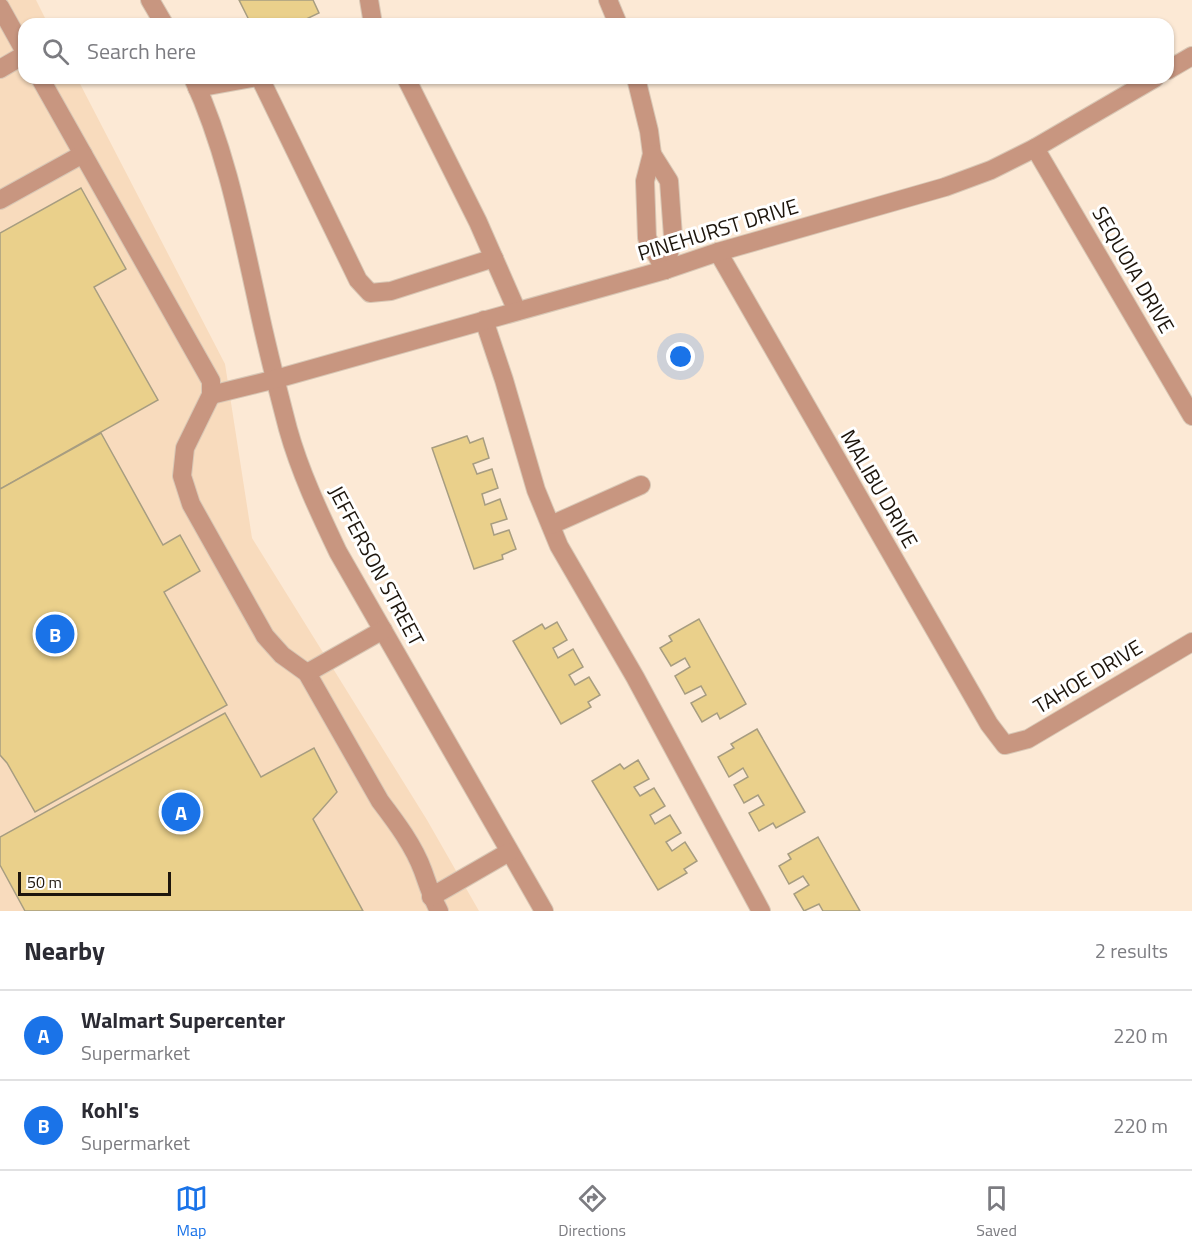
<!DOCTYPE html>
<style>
:root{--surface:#fff;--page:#f7f7f7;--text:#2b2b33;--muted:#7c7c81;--line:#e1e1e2;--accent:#1a73e8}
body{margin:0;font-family:"Titillium Web",sans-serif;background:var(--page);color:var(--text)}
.scale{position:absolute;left:18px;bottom:15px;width:153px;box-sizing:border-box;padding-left:6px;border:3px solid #1d150c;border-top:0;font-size:16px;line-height:21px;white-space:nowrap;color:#1d150c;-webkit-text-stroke:4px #fff;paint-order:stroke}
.you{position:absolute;left:681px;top:357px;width:21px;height:21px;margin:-15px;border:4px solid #fff;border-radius:50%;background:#1a73e8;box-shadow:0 0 0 9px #1a73e833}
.badge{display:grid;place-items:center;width:39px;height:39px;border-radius:50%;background:var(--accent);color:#fff;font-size:20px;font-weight:700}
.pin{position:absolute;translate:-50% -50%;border:3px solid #fff;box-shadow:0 2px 6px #0006}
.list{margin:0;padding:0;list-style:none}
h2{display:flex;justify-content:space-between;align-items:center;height:78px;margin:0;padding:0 24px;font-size:26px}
h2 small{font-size:20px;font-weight:400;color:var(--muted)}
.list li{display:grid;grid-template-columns:39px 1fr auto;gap:18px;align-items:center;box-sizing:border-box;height:90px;padding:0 24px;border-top:2px solid var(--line)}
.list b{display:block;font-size:22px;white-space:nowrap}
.list p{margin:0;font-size:20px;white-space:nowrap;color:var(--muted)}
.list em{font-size:20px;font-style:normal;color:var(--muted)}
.icon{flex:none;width:33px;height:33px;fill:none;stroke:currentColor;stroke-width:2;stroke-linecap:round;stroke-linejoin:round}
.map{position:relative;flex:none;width:1192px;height:911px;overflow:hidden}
.search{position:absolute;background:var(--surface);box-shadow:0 2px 4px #0004;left:18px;right:18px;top:18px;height:66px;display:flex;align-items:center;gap:15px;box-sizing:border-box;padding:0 21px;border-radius:18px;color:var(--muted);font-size:22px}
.sheet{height:258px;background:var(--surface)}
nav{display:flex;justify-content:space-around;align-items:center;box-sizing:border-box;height:84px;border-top:2px solid var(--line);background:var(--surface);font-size:16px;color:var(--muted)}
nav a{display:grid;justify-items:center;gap:3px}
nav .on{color:var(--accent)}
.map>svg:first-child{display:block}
.built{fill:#f8dbbd}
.building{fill:#ead08b;stroke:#a79d81;stroke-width:1.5}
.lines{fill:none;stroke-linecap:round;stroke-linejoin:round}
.minor-casing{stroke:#d8c7b5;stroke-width:20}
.minor{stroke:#c89680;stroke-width:18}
.labels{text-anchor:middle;stroke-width:6;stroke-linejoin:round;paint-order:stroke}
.street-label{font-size:21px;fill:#1d150c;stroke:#fff}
</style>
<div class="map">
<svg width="1192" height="911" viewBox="0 0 1192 911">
<rect width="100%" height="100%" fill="#fce9d5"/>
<!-- built -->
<path class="built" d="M0 0H36L48 24H24V78H77L225 364 252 538 427 820 479 911H0Z"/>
<!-- building -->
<g class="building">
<path d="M239 0H313L319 13 296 24H251Z"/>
<path d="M81 188 126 269 94 287 158 400 0 489V233Z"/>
<path d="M101 433 163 545 180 535 200 571 164 592 227 705 35 812 7 763 0 755V489Z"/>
<path d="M467 436 470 443 483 438 489 458 473 464 477 474 492 469 498 488 482 494 485 505 500 499 507 519 491 524 494 535 509 530 516 549 502 555 503 559 474 569 432 448Z"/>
<path d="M699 619 746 704 720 719 717 713 702 722 691 703 706 695 701 686 685 694 675 676 690 667 685 658 671 666 660 648 672 641 669 636Z"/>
<path d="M557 622 567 640 553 648 558 658 573 649 583 667 569 675 575 685 589 677 600 695 588 702 591 707 561 724 513 641 542 624 545 629Z"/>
<path d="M225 713 261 777 314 748 337 792 313 819 363 911H25L0 865V837Z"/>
<path d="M757 729 805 812 776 828 773 823 759 831 749 813 764 805 758 795 744 803 734 785 748 777 743 768 729 777 718 757 734 748 731 744Z"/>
<path d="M638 760 649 779 634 787 640 796 654 788 665 806 650 815 655 824 670 815 681 833 666 842 672 851 685 842 697 861 684 869 687 873 658 890 592 781 620 764 624 769Z"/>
<path d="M818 837 860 911H823L819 904 804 911 794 894 809 885 803 876 789 884 779 866 791 859 788 854Z"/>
</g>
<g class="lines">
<!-- minor casing -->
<g class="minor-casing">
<g id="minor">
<path d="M150 0 164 24"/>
<path d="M369 0 373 24"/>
<path d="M608 0 618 24"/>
<path d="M0 7 24 50"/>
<path d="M0 69 24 55"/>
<path d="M1168 70 1192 56"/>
<path d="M40 78 211 381V395L185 448 182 476 191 504 265 636 282 655 307 673 380 801C396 822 414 846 423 871 428 885 432 898 439 911"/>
<path d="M193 78C226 150 240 224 257 301 266 344 277 387 288 429 300 472 319 512 338 552L544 911"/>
<path d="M260 78 358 280 370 293 391 291 494 258"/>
<path d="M406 78 478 222 517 311"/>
<path d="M636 78 649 131 652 154 645 181 647 238 665 270"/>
<path d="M197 88 252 78"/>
<path d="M1035 148 1192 416"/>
<path d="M652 154 669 181 673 236 665 270"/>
<path d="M0 200 83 154"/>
<path d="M718 252 989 724 1005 745 1028 739 1192 642"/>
<path d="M484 320 504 380 536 490 559 546 635 677 761 911"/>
<path d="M211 395 276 379 665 270 718 252 945 187 991 170 1035 148 1155 78"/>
<path d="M551 525 641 485"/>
<path d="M307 673 383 630"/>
<path d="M431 897 509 852"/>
</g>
</g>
<!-- minor -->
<use href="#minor" class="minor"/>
</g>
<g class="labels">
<!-- street labels -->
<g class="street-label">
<text transform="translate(718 230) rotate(-17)" y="7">PINEHURST DRIVE</text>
<text transform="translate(1133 270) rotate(60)" y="7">SEQUOIA DRIVE</text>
<text transform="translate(879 489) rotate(60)" y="7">MALIBU DRIVE</text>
<text transform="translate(376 566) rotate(62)" y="7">JEFFERSON STREET</text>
<text transform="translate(1088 677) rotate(-31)" y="7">TAHOE DRIVE</text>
</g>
</g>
</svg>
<div class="scale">50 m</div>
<div class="you"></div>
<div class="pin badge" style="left:181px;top:812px">A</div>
<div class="pin badge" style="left:55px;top:634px">B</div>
<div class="search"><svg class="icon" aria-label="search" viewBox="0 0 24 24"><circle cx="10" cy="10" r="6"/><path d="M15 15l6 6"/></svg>Search here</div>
</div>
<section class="sheet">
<h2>Nearby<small>2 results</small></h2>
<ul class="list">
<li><span class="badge">A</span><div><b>Walmart Supercenter</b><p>Supermarket</p></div><em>220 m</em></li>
<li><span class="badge">B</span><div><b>Kohl's</b><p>Supermarket</p></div><em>220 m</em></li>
</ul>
</section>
<nav>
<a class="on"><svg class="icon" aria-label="map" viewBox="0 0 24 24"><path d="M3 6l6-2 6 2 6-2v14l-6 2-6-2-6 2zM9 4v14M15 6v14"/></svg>Map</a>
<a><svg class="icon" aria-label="directions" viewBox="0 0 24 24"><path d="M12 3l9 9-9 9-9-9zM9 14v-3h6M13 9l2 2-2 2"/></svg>Directions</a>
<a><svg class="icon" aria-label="saved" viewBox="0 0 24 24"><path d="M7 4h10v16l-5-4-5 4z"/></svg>Saved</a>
</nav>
